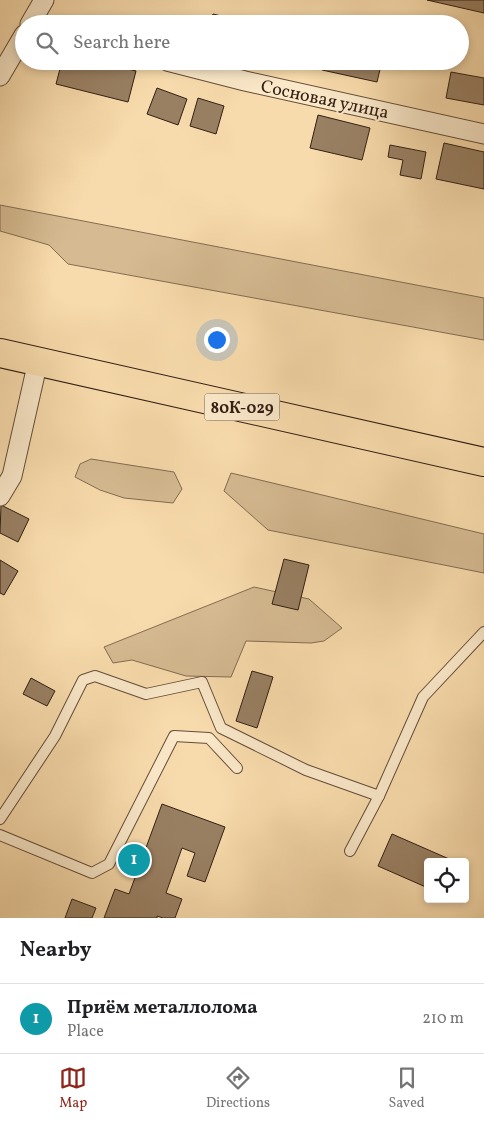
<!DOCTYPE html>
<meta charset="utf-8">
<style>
:root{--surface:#fff;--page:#f6f6f6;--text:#202124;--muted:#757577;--line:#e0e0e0;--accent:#8f2418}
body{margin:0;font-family:Vollkorn,serif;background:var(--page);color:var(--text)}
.controls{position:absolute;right:15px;bottom:15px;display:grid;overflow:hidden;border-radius:5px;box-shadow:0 2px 8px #0003}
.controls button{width:45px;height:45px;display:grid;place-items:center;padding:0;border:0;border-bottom:1px solid var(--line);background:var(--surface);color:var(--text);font:25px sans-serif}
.you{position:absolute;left:216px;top:339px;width:18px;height:18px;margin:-12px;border:4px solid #fff;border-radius:50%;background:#1a73e8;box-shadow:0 0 0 8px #1a73e833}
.badge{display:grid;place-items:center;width:32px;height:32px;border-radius:50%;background:var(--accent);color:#fff;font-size:16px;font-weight:700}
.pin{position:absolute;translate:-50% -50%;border:2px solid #fff;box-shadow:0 1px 5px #0006}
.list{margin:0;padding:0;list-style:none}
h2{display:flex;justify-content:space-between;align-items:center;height:65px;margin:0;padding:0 20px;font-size:21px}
h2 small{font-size:16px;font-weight:400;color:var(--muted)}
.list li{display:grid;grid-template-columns:32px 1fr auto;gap:15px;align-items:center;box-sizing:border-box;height:70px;padding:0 20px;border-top:1px solid var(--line)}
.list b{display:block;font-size:19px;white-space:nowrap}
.list p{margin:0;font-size:16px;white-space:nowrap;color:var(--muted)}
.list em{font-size:16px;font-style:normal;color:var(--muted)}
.icon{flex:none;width:28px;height:28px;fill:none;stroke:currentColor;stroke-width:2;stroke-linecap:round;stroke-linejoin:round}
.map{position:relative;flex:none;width:484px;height:918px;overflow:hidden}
.search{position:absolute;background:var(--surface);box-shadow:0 2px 8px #0003;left:15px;right:15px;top:15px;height:55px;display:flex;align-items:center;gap:12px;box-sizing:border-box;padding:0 18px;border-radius:28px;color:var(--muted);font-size:19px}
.sheet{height:135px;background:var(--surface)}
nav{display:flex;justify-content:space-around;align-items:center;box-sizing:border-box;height:70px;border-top:1px solid var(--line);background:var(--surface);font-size:14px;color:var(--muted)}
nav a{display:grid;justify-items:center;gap:2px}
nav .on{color:var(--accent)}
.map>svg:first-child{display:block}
.green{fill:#d6bb92;stroke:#846c52}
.building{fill:#998063;stroke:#321e13}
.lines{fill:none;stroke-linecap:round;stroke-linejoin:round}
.service-casing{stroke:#644d39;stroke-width:12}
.minor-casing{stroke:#644d39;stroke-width:21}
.primary-casing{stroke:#321e13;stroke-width:30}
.service{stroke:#fae8c9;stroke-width:10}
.minor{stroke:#fae8c9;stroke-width:19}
.primary{stroke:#f8dbac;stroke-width:28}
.labels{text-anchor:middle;stroke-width:4;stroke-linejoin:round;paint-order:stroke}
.shield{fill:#fae8c9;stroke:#6e5b4a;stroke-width:1}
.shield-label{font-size:16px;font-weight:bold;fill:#321e13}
.street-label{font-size:18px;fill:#321e13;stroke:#fae8c9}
</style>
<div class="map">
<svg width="484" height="918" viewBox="0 0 484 918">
<rect width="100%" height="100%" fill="#f8dbac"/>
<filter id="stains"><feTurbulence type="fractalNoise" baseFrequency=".004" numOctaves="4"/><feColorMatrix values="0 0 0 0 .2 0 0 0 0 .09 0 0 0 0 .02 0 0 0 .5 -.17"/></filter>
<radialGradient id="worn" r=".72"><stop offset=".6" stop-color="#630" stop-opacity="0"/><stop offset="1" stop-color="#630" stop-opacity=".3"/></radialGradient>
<!-- green -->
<g class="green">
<path d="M0 205 484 298V340L68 264 49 245 0 231Z"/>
<path d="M91 459 174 472 182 489 173 503 124 498 100 490 75 477 80 464Z"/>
<path d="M231 473 484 534V573L268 530 224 491Z"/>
<path d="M254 587 309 599 342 628 324 641 311 643 246 641 231 677 186 676 132 660 113 663 104 647Z"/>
</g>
<!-- building -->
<g class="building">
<path d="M427 0H484V13Z"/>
<path d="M213 14 254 24H210Z"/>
<path d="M62 61H98L136 71 128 102 56 84Z"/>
<path d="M324 61H382L377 82 322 70Z"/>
<path d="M451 72 484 78V105L446 98Z"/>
<path d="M157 88 187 99 178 125 147 114Z"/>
<path d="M198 98 224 106 216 134 190 126Z"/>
<path d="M318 115 370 128 362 160 310 148Z"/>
<path d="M444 143 484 152V189L436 179Z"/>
<path d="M390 145 426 152 421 179 400 175 403 160 388 157Z"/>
<path d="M1 505 29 519 18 542 0 533Z"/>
<path d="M284 559 309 565 298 610 272 604Z"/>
<path d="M0 560 18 571 4 595 0 593Z"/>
<path d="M252 671 273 677 257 728 236 721Z"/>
<path d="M31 678 55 691 47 706 23 694Z"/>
<path d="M162 804 225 827 205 882 187 876 195 853 182 848 166 893 182 899 175 918H163L157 916V918H104L115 889 129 894Z"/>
<path d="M392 834 456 862H428V888L378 866Z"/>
<path d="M134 845 144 849 134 875 124 871Z"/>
<path d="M72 899 96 908 92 918H65Z"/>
</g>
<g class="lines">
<!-- service casing -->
<g class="service-casing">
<g id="service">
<path d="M0 819 55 736 83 680 95 676 146 694 202 682 221 728 306 770 379 796"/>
<path d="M0 835 92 873 109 864 174 736 209 738 237 768"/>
<path d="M350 851 379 796 423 697 484 632"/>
</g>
</g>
<!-- minor casing -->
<g class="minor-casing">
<g id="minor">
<path d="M30 24 44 0"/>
<path d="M167 61 245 81 484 134"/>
<path d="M0 76 24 35"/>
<path d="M0 496 12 476 38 361"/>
</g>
</g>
<!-- primary casing -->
<g class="primary-casing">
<path id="primary" d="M0 353 484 462"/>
</g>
<!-- service -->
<use href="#service" class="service"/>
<!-- minor -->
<use href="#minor" class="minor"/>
<!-- primary -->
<use href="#primary" class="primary"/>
</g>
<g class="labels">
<!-- shield labels -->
<rect class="shield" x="204.5" y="393.5" width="75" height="27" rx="4"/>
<g class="shield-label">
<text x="242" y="413">80К-029</text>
</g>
<!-- street labels -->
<g class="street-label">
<text transform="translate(325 99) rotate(12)" y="6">Сосновая улица</text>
</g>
</g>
<rect width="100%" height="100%" filter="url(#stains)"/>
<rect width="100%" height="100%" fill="url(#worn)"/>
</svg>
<div class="controls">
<button><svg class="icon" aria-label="locate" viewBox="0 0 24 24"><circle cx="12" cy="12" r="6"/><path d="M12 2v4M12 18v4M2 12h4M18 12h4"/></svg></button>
</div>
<div class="you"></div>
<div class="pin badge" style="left:134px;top:860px;background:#0f9aa8">1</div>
<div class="search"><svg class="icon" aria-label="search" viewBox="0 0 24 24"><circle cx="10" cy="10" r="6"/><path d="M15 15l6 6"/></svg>Search here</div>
</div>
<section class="sheet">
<h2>Nearby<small></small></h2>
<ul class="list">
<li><span class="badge" style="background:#0f9aa8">1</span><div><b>Приём металлолома</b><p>Place</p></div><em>210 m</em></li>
</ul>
</section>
<nav>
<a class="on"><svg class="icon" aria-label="map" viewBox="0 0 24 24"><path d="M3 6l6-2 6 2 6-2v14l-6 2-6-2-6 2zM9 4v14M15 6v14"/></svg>Map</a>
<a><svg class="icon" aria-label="directions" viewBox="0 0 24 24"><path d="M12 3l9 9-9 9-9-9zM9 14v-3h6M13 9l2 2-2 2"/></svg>Directions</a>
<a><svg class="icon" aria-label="saved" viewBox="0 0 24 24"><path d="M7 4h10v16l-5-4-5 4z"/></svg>Saved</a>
</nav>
